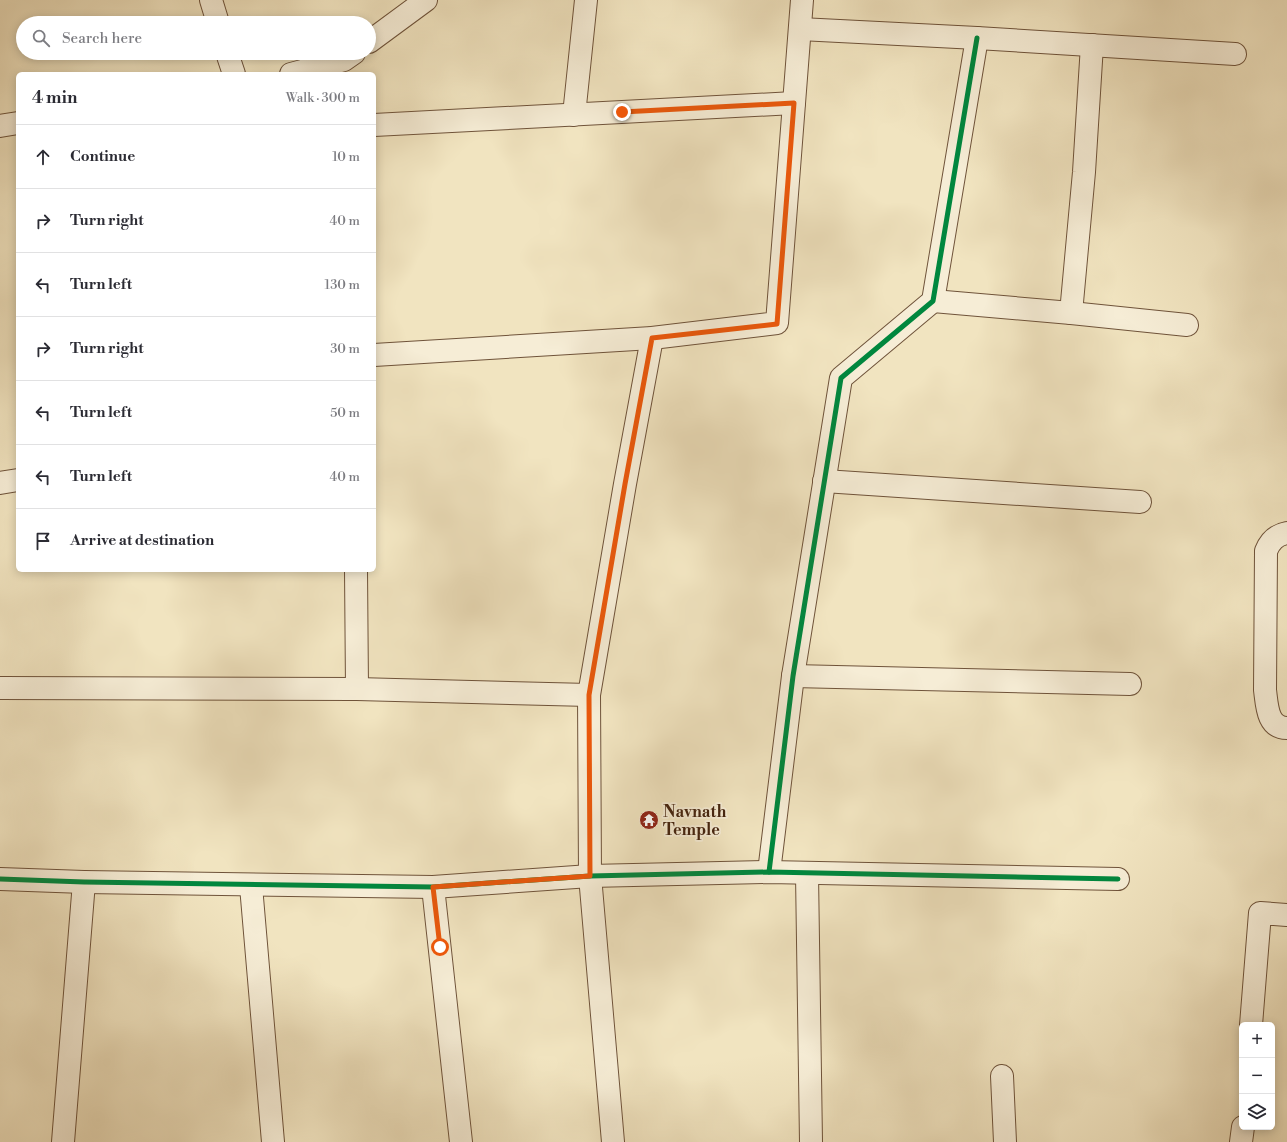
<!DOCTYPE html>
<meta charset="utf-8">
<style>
:root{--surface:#fff;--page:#f2f2f3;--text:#2b2b33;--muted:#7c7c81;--line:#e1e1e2}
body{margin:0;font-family:"Libre Bodoni",serif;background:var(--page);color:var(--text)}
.controls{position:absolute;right:12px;bottom:12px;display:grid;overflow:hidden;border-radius:6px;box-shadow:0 2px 10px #0003}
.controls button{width:36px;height:36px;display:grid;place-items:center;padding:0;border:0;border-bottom:1px solid var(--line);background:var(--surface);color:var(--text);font:20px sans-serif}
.stop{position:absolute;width:12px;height:12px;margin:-9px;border:3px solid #ea580c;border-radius:50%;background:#fff}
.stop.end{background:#ea580c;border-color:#fff;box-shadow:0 1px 4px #0008}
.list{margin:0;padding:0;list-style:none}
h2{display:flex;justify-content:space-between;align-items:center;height:52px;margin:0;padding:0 16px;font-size:17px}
h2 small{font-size:13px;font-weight:400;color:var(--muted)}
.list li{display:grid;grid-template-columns:26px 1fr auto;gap:12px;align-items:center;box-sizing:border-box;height:64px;padding:0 16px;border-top:1px solid var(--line)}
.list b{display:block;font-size:15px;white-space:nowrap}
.list em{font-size:13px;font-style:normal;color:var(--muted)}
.icon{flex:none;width:22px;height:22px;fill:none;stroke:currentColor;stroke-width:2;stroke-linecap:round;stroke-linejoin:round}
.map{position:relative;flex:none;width:1287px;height:1142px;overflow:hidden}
.search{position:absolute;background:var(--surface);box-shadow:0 2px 10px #0003;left:16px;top:16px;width:360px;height:44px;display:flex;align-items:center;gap:10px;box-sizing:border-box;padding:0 14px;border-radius:22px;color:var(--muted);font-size:15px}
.panel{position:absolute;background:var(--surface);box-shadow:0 2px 10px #0003;left:16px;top:72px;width:360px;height:500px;border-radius:6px}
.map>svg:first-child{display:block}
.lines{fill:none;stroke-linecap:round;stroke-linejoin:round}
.minor-casing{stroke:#6f533a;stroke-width:24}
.minor{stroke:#f6edd6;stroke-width:22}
.cycleway-casing{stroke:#f6edd6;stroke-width:8}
.cycleway{stroke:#00873e;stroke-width:5}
.route{stroke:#ea580c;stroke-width:5}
.labels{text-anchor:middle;stroke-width:3.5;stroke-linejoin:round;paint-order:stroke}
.poi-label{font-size:16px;font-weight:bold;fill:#44230e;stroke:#f6edd6;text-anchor:start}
</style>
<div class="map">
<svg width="1287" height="1142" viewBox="0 0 1287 1142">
<rect width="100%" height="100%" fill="#f1e4c0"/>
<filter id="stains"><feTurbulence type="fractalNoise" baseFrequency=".005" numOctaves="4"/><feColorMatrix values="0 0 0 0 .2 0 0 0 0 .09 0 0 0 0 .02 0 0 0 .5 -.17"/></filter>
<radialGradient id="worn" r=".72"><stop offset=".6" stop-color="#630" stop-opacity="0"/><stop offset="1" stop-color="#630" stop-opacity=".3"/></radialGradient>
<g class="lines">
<!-- minor casing -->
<g class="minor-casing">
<g id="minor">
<path d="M211 0 218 23"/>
<path d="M800 29 977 38 1235 54"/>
<path d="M369 42 426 0"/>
<path d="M227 53 234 74"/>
<path d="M291 74 344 60 354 53"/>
<path d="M574 115 586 0"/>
<path d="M374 125 794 103"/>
<path d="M0 126 18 123"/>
<path d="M933 301 1071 313 1187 325"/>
<path d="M1071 313 1084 172 1092 45"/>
<path d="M374 355 652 338 777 323 802 0"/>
<path d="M824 481 1140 502"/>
<path d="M0 483 18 480"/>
<path d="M1287 533C1276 535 1270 541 1266 551L1265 690C1267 705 1267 728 1287 728"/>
<path d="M356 570 357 689"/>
<path d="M793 676 1130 684"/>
<path d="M0 688 357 689 589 695"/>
<path d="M769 872 793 676 841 378 933 301 977 38"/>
<path d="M807 874 811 1142"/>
<path d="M0 879 84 882 433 887 590 876 769 872 1118 879"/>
<path d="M251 886 273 1142"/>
<path d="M433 887 461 1142"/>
<path d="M1251 1025 1260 913 1287 915"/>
<path d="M1002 1076 1005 1142"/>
<path d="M63 1142 84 882"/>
<path d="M613 1142 590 876 589 695 625 484 652 338"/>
<path d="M1241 1142 1243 1127"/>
</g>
</g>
<!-- minor -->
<use href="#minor" class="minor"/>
<!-- cycleway casing -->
<g class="cycleway-casing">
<g id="cycleway">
<path d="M769 872 793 676 841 378 933 301 977 38"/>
<path d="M0 879 84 882 433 887 590 876 769 872 1118 879"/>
</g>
</g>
<!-- cycleway -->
<use href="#cycleway" class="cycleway"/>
</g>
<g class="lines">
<!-- route -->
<path class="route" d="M440 947 433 887 590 876 589 695 625 484 652 338 777 324 794 103 622 112"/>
</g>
<!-- icons -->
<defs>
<g id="temple-disc" transform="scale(1)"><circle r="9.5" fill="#8f2418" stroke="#f6edd6"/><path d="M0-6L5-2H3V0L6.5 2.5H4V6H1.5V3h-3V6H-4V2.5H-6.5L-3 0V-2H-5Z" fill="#fff"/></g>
</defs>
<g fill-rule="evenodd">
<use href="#temple-disc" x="649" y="820"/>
</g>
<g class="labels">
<!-- poi labels -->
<g class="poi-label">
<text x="663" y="817">Navnath<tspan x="663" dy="18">Temple</tspan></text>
</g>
</g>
<rect width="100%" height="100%" filter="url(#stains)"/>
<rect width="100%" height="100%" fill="url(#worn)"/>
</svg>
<div class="controls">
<button>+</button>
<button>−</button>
<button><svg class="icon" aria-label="layers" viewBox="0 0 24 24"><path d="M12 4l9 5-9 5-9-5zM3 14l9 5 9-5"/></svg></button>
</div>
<div class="stop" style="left:440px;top:947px"></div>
<div class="stop end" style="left:622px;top:112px"></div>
<div class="search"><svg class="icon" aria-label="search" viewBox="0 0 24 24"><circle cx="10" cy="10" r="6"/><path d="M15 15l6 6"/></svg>Search here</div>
<section class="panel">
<h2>4 min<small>Walk · 300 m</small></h2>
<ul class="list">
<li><svg class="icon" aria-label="ahead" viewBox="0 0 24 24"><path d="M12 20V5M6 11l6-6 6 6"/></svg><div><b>Continue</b></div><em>10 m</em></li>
<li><svg class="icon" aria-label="right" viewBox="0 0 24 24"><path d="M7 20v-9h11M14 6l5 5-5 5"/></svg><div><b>Turn right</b></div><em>40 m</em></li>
<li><svg class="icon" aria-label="left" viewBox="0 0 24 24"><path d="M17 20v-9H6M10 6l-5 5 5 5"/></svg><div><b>Turn left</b></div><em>130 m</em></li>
<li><svg class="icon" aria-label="right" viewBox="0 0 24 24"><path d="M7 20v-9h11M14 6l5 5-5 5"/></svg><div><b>Turn right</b></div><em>30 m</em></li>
<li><svg class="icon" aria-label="left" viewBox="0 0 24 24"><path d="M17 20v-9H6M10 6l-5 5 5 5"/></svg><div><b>Turn left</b></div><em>50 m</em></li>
<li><svg class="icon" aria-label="left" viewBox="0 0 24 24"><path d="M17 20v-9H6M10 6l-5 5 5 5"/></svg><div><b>Turn left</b></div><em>40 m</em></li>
<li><svg class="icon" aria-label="arrive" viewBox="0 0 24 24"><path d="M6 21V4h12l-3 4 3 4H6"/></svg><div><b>Arrive at destination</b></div></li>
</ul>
</section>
</div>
